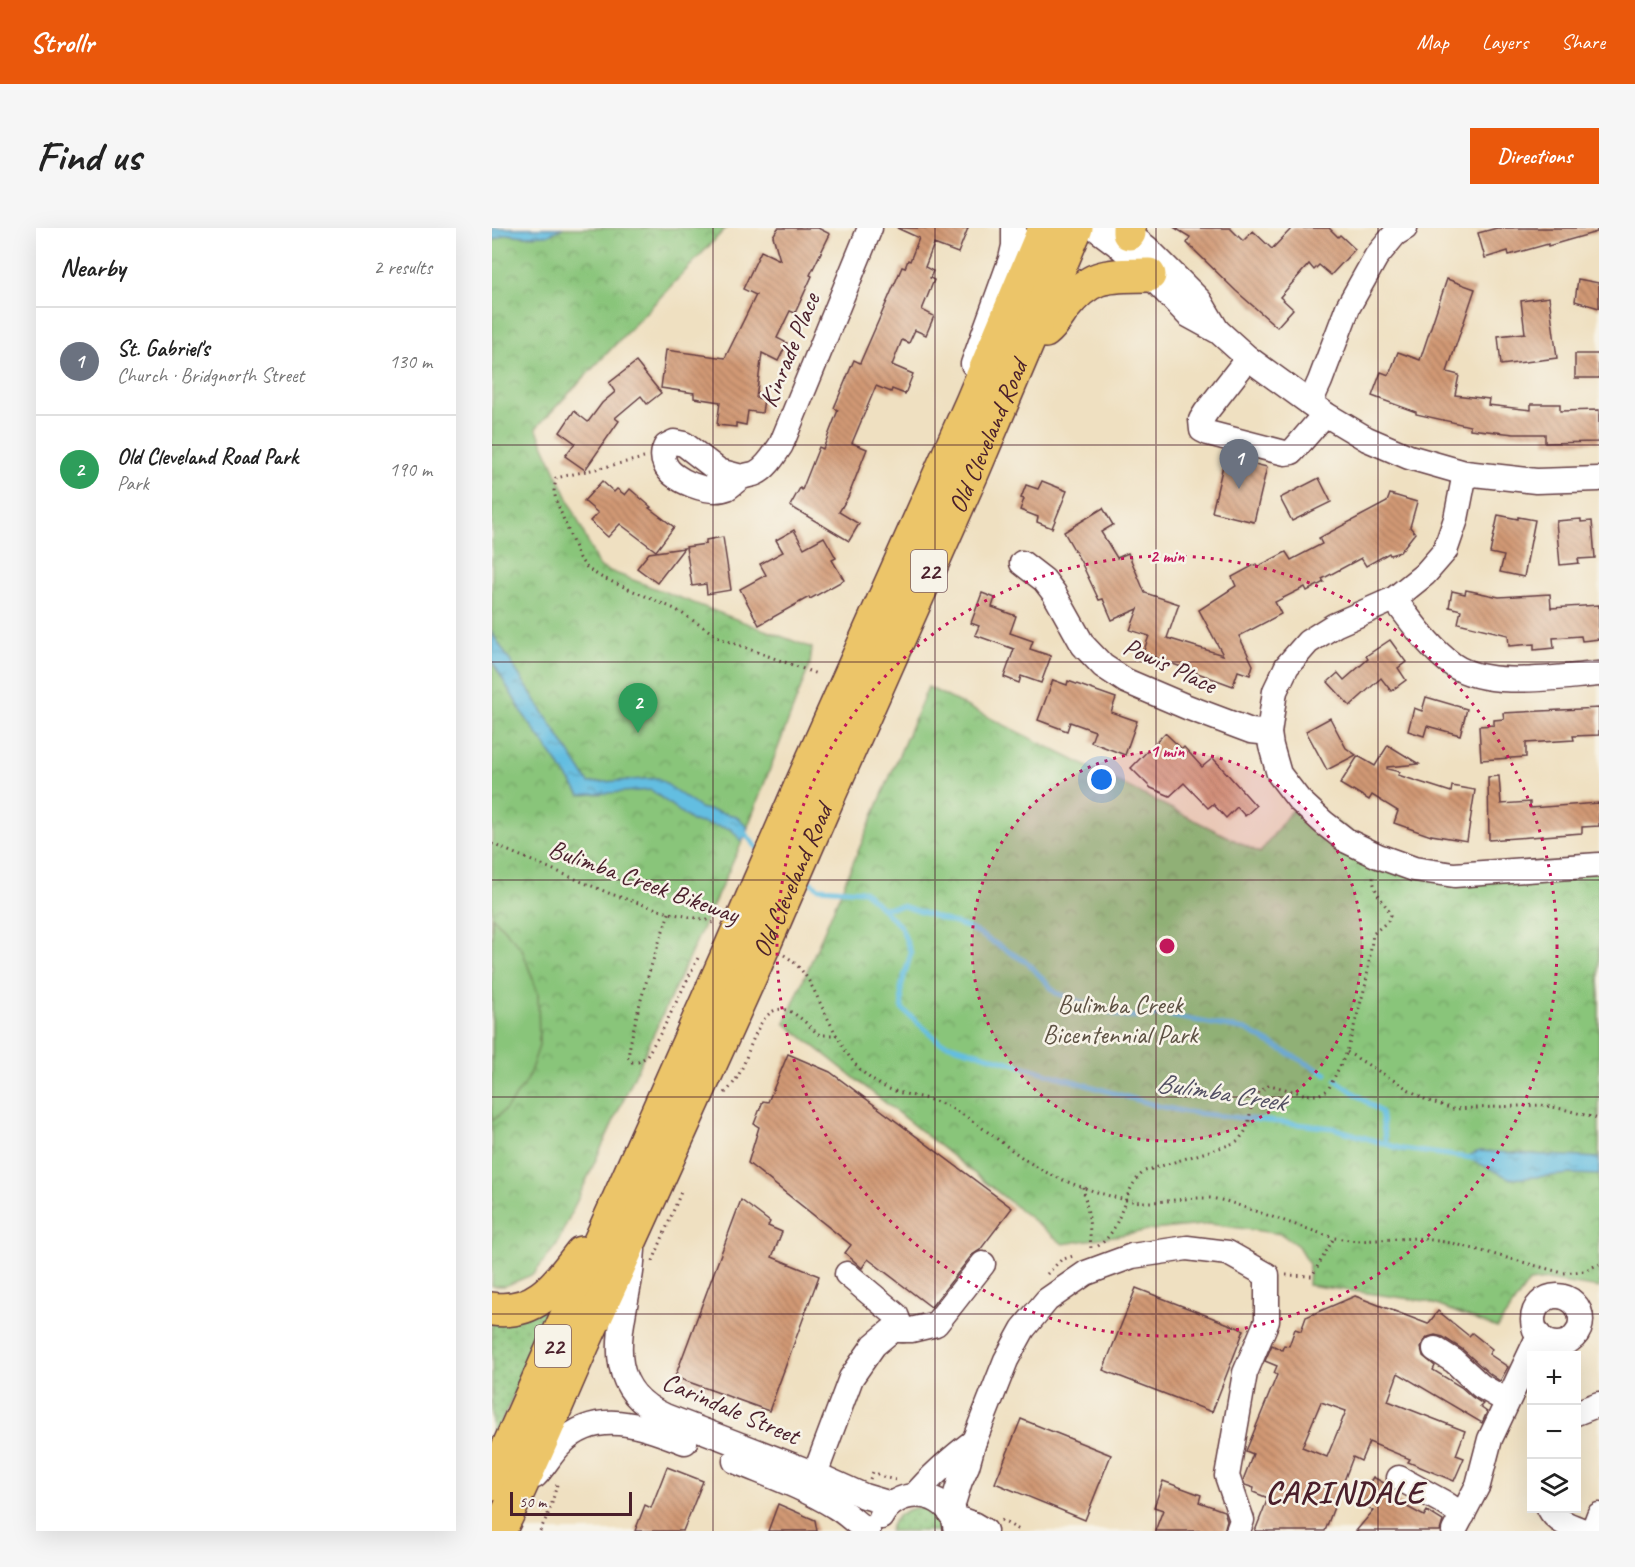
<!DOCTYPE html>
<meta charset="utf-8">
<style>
:root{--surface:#fff;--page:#f6f6f6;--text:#222;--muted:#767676;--line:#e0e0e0;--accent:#ea580c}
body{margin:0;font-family:Caveat,sans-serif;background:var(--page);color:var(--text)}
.controls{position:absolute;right:18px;bottom:18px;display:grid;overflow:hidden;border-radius:0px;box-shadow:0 6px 24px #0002}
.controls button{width:54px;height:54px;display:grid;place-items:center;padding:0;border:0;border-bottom:2px solid var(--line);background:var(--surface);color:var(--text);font:30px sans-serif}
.scale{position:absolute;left:18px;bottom:15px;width:122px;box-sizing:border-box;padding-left:6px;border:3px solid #4a1f2b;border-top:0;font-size:16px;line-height:21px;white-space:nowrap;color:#4a1f2b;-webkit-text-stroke:4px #f7f3e8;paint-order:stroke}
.you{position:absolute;left:610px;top:552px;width:21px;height:21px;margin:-15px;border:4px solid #fff;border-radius:50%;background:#1a73e8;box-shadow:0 0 0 9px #1a73e833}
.badge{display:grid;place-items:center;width:39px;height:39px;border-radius:50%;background:var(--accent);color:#fff;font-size:20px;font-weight:700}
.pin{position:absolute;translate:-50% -50px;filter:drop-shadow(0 2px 3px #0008)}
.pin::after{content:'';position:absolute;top:32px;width:21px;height:18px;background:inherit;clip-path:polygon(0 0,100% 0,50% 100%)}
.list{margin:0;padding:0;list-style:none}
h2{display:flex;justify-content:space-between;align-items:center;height:78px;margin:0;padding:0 24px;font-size:26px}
h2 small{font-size:20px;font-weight:400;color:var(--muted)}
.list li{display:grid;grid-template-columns:39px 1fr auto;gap:18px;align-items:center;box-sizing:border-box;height:108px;padding:0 24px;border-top:2px solid var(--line)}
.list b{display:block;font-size:22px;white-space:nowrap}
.list p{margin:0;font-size:20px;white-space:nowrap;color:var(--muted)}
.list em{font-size:20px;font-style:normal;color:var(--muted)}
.icon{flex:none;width:33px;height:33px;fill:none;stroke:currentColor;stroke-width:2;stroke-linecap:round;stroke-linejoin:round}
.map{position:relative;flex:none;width:1107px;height:1303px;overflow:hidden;border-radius:0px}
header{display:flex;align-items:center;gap:36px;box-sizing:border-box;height:84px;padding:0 30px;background:var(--accent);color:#fff}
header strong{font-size:28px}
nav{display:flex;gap:33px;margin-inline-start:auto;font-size:21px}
.intro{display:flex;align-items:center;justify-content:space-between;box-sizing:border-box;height:144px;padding:0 36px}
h1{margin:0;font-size:42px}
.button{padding:15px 27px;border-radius:0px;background:var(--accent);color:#fff;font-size:21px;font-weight:700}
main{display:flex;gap:36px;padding:0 36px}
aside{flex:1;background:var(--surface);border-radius:0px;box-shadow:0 6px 24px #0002}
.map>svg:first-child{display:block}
.grass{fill:url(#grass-dots);stroke:#6a7252;stroke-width:1.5}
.park{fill:url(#park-crowns);stroke:#6a7252;stroke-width:1.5}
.pitch{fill:#89c57a;stroke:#6a7252;stroke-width:1.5}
.water{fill:url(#water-ripples);stroke:#576e86;stroke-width:1.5}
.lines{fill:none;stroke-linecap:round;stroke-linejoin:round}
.stream{stroke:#64bee1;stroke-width:5}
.building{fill:url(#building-back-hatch);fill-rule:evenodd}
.minor-casing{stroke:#633c42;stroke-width:27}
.highway-casing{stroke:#633c42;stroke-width:36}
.path{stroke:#633c42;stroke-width:3;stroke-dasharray:1.5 4.5;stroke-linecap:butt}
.minor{stroke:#fff;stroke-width:24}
.highway{stroke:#ecc569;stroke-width:33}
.highway-bridge-casing{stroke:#633c42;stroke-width:36;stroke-linecap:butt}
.highway-bridge{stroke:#ecc569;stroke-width:33}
.grid{fill:none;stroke:#4a1f2b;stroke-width:1.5;stroke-opacity:0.55}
.ring{fill:none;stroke:#c2185b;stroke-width:3;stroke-dasharray:3 6}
.labels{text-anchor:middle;stroke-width:5;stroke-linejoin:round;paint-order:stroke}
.shield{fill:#f7f3e8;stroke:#7e5f64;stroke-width:1.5}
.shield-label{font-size:24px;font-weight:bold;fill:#4a1f2b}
.street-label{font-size:26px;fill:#4a1f2b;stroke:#f7f3e8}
.park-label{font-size:26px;fill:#5d5143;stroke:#f7f3e8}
.water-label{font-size:27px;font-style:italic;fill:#524f62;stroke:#f7f3e8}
.district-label{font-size:32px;font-weight:bold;letter-spacing:1.5px;fill:#4a1f2b;stroke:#f7f3e8}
.centre{fill:#c2185b;stroke:#f7f3e8;stroke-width:3}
.ring-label{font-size:18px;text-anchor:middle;font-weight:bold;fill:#c2185b;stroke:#f7f3e8;stroke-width:5;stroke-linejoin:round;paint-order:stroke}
</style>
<header>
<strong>Strollr</strong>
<nav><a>Map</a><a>Layers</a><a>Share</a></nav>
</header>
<div class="intro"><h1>Find us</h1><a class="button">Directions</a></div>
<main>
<aside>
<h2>Nearby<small>2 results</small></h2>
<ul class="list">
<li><span class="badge" style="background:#6b7280">1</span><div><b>St. Gabriel's</b><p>Church · Bridgnorth Street</p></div><em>130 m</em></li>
<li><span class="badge" style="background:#2e9e5b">2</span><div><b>Old Cleveland Road Park</b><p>Park</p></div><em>190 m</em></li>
</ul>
</aside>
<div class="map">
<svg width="1107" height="1303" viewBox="0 0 1107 1303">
<defs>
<pattern id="grass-dots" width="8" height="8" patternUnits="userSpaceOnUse" patternTransform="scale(1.5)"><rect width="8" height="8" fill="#89c57a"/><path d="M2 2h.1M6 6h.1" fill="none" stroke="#729f64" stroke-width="1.8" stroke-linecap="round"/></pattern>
<pattern id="park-crowns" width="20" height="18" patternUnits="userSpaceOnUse" patternTransform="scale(1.5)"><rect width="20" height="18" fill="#89c57a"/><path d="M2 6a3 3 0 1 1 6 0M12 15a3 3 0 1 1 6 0" fill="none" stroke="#729f64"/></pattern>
<pattern id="water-ripples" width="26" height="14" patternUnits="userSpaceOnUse" patternTransform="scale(1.5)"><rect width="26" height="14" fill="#64bee1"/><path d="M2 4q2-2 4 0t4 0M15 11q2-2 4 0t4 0" fill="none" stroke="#549ab7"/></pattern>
<pattern id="building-back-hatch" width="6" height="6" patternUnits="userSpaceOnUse" patternTransform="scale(1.5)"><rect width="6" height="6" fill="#d19975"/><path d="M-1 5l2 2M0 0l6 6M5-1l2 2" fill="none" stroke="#ac7c60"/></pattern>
</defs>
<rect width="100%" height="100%" fill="#f7f3e8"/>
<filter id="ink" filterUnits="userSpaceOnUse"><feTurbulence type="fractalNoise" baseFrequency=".0167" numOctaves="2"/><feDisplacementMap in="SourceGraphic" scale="12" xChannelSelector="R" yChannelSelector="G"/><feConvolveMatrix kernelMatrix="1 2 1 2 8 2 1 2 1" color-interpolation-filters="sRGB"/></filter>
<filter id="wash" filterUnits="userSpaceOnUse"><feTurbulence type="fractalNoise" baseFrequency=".008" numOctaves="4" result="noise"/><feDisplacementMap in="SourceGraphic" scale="24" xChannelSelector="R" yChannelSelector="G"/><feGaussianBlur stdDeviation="1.35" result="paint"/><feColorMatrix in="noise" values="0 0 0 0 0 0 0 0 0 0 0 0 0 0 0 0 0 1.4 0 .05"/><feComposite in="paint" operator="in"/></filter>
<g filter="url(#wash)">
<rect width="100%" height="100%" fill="#efe0c1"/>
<!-- grass -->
<g class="grass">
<path d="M65 1069 9 1195 0 1208V1087Z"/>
<path d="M429 1279C443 1284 449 1289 455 1303H397C402 1287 413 1281 429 1279Z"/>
</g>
<!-- park -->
<g class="park">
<path d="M71 0H234L44 200 107 339 320 420 318 436 250 614 65 1016 42 1046 13 1058H0V13L15 6 33 8Z"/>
<path d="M436 459 768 625 807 572 922 641 1107 637V1060L1055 1052 1037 1054 1005 1100 934 1073 816 1057 817 1036 806 1018 789 1006 719 996 660 1002 571 1016 293 795Z"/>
</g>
<!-- pitch -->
<path class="pitch" d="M0 688 30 721 46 766 47 818 35 853 14 881 0 893Z"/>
<!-- water -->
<g class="water">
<path d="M0 0H71L55 7 33 8 15 6 0 13Z"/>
<path d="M0 405 97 555 166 550 208 580 244 588 256 600 250 614 239 601 200 593 159 562 88 567 31 486 0 433Z"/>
<path d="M987 923 1107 930V947L1080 946 1019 951 974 929Z"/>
</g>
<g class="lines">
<!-- stream -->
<g class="stream">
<path d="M249 601 269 624"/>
<path d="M312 650 327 660 372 663 409 699 419 725 409 759 410 781 448 814 666 878 694 884 841 900 910 921 980 930"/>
<path d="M390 680 411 678 477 700 536 735 564 765 631 789 673 787 754 802 834 846"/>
<path d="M844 852 889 884 894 916"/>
</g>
</g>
<g id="blocks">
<!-- building -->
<g class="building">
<path d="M286 0H326L338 6 318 47 320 48 303 85 298 83 285 110 295 115 286 133 270 125 264 170 272 171 270 185 256 183 254 197 244 195V199L225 197 228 174 202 170V165L169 160 174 122 233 130 264 67 251 61 269 23 288 32 281 8Z"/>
<path d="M405 0H476L466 25 442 16 433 39 441 43 438 50 442 52 430 82 442 88 434 107 423 102 417 115 410 112 400 137 421 146 413 166 400 161 399 164 384 158 360 215 375 221 356 269 347 284 367 296 357 313 298 278 308 260 310 262 327 219 331 221 346 182 342 180 362 132 368 135 410 39 413 40 416 32 418 33 427 10Z"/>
<path d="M683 0H738L751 13 761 3 780 21 800 0H837L846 9 848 7 863 21 839 47 827 37 822 42 817 36 788 69 801 81 785 99 744 63 695 15 698 9Z"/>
<path d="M1005 0H1105V4L1056 18V16L1017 27 1016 23 993 30 986 5Z"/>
<path d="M955 51 983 61 955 144 967 147 963 167 997 171 996 177 1039 182V176H1068V183L1107 182V214L1053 215V206H1022L978 201V198L924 186V184L880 168 889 144 897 147 906 124 928 132Z"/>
<path d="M1086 51 1107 55V80L1083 73Z"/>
<path d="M1057 69 1065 130 1009 137 1006 108 1033 105 1029 73Z"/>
<rect x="1083" y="126" width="24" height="24"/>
<path d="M144 134 169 165 155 176 149 168 123 190 127 193 93 242 73 228 83 215 68 204 82 183 96 194 110 175 123 164 117 155Z"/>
<path d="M733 229 775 239 762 294 720 284Z"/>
<path d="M827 250 839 274 800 293 788 270Z"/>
<path d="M110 253 122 264 125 261 133 267 138 261 159 279 157 280 182 299 164 323 128 296 116 309 98 293 106 285 92 273Z"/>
<path d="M550 253 575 263 560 300 545 294 546 289 528 282 532 271 529 270 534 257 546 261Z"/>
<path d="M898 266 925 274 918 299 923 305 908 324 898 327 897 325 874 338 869 330 830 351 832 354 815 363 813 359 783 374 789 386 747 408 761 437 758 447 746 443 741 458 651 425 657 408 638 402 646 381 620 392 611 371 607 372 589 334 572 304 611 280 621 297 609 304 625 330 636 325 653 365 687 376 675 410 731 427 707 382 744 358 740 349 764 336 765 339 794 324 799 332 830 316 827 310 895 274Z"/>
<path d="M1006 287 1026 291V289L1043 292 1032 349 1008 344 1012 328 998 325Z"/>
<path d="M1089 291V294L1100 293 1103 330 1086 331 1087 335 1068 337 1064 293Z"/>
<path d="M302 302 312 320 332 309 344 330 340 332 352 352 318 371 317 369 267 397 248 361 274 347 268 336 291 324 284 312Z"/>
<path d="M231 309 239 362 215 366 214 356 200 358 194 319 214 316V312Z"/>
<path d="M192 320 165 355 145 340 157 325Z"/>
<path d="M974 362 1007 369 1058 366 1059 380 1107 377V411L1090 413 1089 408 1061 410 1062 420 1042 422V416L1017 418 1016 407 966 395 969 382 957 379 960 363 973 366Z"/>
<path d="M490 365 503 370 500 379 524 388 518 405 541 413 538 421 559 428 549 455 529 448 527 455 512 449 522 421 483 407 487 398 479 395Z"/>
<path d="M898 412 914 434 906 440 914 452 899 463 889 450 858 478 836 454 846 445 852 452 876 431 874 428Z"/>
<path d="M561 452 575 457 576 453 624 470 619 484 645 493 633 527 599 514 603 503 578 494 575 503 546 492Z"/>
<path d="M934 469 975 481 968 507 935 498 932 508 916 503 922 480 930 483Z"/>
<path d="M1107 480V507L1081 508 1082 512 1034 515V529L989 532 987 498 1002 497V492L1012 491 1011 485Z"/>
<path d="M838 490 854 520 864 527 835 542 814 503Z"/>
<path d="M673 505 690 521 692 519 710 539 721 530 764 578 753 588 745 579 734 590 721 576 716 580 692 555 678 568 659 560 639 540Z"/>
<path d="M896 517 927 536 895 539V541L908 544 906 547 959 564 960 558 983 562 975 613 939 607V608L902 595 906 583 880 567 877 572 861 562 860 563 848 556 866 528 883 538Z"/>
<path d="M1007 548 1009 576 1038 574V580L1107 575V598L1090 599V605L997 612 996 549Z"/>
<path d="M296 826 338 844 520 980 488 1022 480 1027 439 1079 376 1031 370 1040 353 1025 359 1017 256 935 267 899 262 896 271 873 276 874Z"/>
<path d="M249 972 278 994 276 998 290 1004 280 1029 327 1048 277 1183 183 1149Z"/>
<path d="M644 1060 752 1102 720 1184 611 1142Z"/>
<path d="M863 1068 936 1096 946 1083 977 1108 980 1105 1000 1121 997 1126 1016 1139 1008 1153 998 1146 970 1121 951 1109 943 1107 936 1109 931 1114 929 1120 931 1128 943 1138 941 1142 969 1159 980 1169 991 1176 988 1179 995 1184 990 1195 906 1145 896 1173 973 1203 964 1227 972 1230 962 1253 916 1234 918 1231 877 1214 869 1233 861 1229 833 1303H763L776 1270 761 1264 762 1260 753 1257 751 1252 761 1226 754 1223 785 1147 782 1145 785 1138 773 1133 780 1117 790 1122 792 1117 797 1118 803 1101 809 1103 814 1089ZM829 1174 854 1183 835 1229 810 1219Z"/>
<path d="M529 1191 619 1227 593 1292 503 1255Z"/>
<path d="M175 1239 211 1253 191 1303H143L153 1277 159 1280Z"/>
<path d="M881 1249 894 1256 897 1260 893 1267 932 1288 935 1283 951 1293 948 1303H864L881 1283 866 1273Z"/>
<path d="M671 1253 709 1267 707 1274 732 1283 735 1292 732 1303H663L671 1282 662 1279Z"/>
<path d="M286 1276 323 1292 325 1303H276Z"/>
</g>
</g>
</g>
<g filter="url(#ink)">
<use href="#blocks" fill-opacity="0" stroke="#633c42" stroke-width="1.5"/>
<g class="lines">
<!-- minor casing -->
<g class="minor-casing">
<g id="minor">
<path d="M603 0 627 18 641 30 696 87 727 104 756 130 833 186 875 211 917 229 973 245 1044 253 1107 251"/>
<path d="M629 0 655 20 708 73 725 102"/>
<path d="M756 130 714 184 709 192 710 202 716 205 793 225 800 224 833 186"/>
<path d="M481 136 519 31 522 18V0"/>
<path d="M818 175 828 153 856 79 884 29 903 6 913 0"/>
<path d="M973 245 964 291 953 323 933 346 902 371 843 397 816 414 795 438 783 463 777 505 779 518 787 546 807 572 832 595 855 613 886 628 922 641 962 647 1107 637"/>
<path d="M250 249 227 243 192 216 182 214 174 218C171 223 170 230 173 236 180 253 218 267 235 260 240 257 245 251 250 249 255 247 260 247 264 245 275 240 282 227 289 217L378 0"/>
<path d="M530 335 552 352 562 365 591 417 611 438 634 453 695 479 759 503 777 505"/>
<path d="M902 371C920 394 937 420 961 437 996 461 1066 449 1107 446"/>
<path d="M141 1022C140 1031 140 1041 138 1050 129 1104 109 1159 173 1188L323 1246 372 1268 399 1276"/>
<path d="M355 1046 404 1087 410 1102"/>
<circle cx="1065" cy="1092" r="24"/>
<path d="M943 1121 962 1133 989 1158 1015 1173"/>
<path d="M1084 1185 1107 1176"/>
<path d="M243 1233C276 1247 311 1259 342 1278 355 1285 364 1296 376 1303"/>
<path d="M43 1248C53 1238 59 1225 70 1215 106 1179 153 1199 193 1214"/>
<path d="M907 1250 951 1274 971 1287"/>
<path d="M317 1262 359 1150 382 1117 400 1102H419L444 1096 491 1036"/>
<path d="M423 1267C440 1247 461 1229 482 1213"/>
<path d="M1057 1280C1064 1294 1079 1298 1092 1303"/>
<path d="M458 1285 468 1253 475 1238 482 1213 514 1132 531 1101 555 1072 594 1045 640 1028 695 1020 736 1025 775 1047V1093L753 1145 735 1248 750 1292 746 1303"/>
<path d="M389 1289C403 1261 446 1260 461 1289 463 1292 463 1299 464 1303"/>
<path d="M461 1289 481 1296 493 1303"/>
<path d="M962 1303 986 1257 998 1211 1047 1107"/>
<path d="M1101 1303 1107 1287"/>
</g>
</g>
<!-- highway casing -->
<g class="highway-casing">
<g id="highway">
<path d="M637 0V5"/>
<path d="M553 103C562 96 566 87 573 78 601 44 617 48 657 47"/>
<path d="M308 560 480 174 553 0"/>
<path id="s1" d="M337 567 481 243 584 0"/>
<path d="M0 1081C45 1087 65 1056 89 1025"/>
<path d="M0 1256 237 724"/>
<path d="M7 1303C38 1242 63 1179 91 1116 149 989 207 863 264 735"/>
</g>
</g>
<!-- path -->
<g class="path">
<path d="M152 230 64 250 62 263 64 272 87 330 96 341 109 349 183 381 230 411 325 446"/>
<path d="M0 616 119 666 177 685 215 692 223 696"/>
<path d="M177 685C161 732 144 780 136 829L140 834H146L154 829 171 801 206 730"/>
<path d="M292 727C314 740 322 763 333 785 344 806 355 831 373 846 401 871 428 864 457 879 490 896 516 922 548 941 571 954 608 966 634 972 664 978 687 969 716 970 722 970 728 972 734 973L842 1010 865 1013 925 1010 960 1015 1071 1045 1092 1043 1107 1036"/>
<path d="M855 824 934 872 961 881 1049 877 1071 881 1107 891"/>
<path d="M233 865C240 858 245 851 249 842 258 825 268 771 297 783 307 787 317 798 326 806L330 807H345"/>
<path d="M591 959 597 990 599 1021"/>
<path d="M606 1018C633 1000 628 962 653 943L737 917C741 915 747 913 749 909 765 892 749 872 778 857L815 867H826L836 862 855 824 874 755 881 706 896 693 899 687C891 671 881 666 881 647"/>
<path d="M161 1033 189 964"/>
<path d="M555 1046 569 1032 584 1027"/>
<path d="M794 1047 820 1048 842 1010"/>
<path d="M378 1251 381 1244 395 1250 404 1252"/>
<path d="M509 1292 529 1303"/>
<path d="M48 1303 58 1282 66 1253"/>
</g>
<!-- minor -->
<use href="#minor" class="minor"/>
<!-- highway -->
<use href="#highway" class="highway"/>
<!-- highway-bridge casing -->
<g class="highway-bridge-casing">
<g id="highway-bridge">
<path d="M237 724 308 560"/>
<path id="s2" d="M264 735 337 567"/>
</g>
</g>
<!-- highway-bridge -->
<use href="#highway-bridge" class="highway-bridge"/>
</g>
</g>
<!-- grid -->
<path class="grid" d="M221 0V1303M443 0V1303M664 0V1303M886 0V1303M0 217H1107M0 434H1107M0 652H1107M0 869H1107M0 1086H1107"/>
<!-- distance rings -->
<circle cx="675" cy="718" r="195" fill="#c2185b" fill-opacity=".12"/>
<g class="ring">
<circle cx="675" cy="718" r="195"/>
<circle cx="675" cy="718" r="390"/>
</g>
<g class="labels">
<!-- shield labels -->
<g class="shield">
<rect x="419" y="322" width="36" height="42" rx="4.5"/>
<rect x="43" y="1097" width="36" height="42" rx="4.5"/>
</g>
<g class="shield-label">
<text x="437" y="351">22</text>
<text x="61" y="1126">22</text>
</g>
<!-- street labels -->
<g class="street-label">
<text transform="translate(297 122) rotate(-68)" y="9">Kinrade Place</text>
<text dy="9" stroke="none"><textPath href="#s1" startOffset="392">Old Cleveland Road</textPath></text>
<text transform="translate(678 437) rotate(25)" y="9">Powis Place</text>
<text transform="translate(152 653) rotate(20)" y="9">Bulimba Creek Bikeway</text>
<text dy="9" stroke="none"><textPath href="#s2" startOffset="90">Old Cleveland Road</textPath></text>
<text transform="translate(239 1180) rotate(23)" y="9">Carindale Street</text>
</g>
<!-- park labels -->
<g class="park-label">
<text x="628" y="785">Bulimba Creek<tspan x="628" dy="30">Bicentennial Park</tspan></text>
</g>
<!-- water labels -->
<g class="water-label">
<text transform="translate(729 864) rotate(9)" y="9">Bulimba Creek</text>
</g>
<!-- district labels -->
<g class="district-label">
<text x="853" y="1275">CARINDALE</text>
</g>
</g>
<circle cx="675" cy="718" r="9" class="centre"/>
<g class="ring-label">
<text x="675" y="334">2 min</text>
<text x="675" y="529">1 min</text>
</g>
</svg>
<div class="controls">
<button>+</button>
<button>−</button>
<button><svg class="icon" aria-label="layers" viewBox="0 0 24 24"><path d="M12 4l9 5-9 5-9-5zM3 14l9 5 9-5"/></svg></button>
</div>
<div class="scale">50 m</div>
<div class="you"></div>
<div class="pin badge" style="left:747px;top:261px;background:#6b7280">1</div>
<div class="pin badge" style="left:146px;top:505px;background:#2e9e5b">2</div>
</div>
</main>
